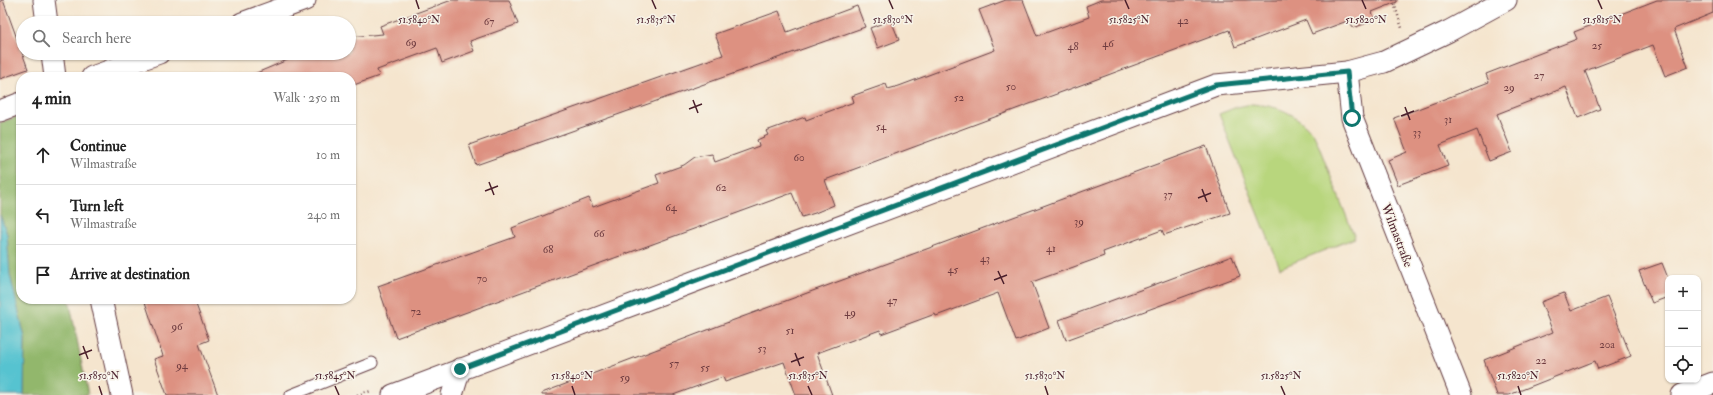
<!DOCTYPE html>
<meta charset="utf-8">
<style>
:root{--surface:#fff;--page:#f2f2f2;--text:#222;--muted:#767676;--line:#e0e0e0}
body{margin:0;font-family:"IM FELL Double Pica",serif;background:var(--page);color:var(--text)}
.controls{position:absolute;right:12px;bottom:12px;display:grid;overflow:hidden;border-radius:8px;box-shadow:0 1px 3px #0004}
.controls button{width:36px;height:36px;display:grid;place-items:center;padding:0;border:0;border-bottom:1px solid var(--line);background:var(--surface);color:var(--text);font:20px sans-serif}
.stop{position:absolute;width:12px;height:12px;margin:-9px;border:3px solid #0f766e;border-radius:50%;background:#fff}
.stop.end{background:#0f766e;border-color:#fff;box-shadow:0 1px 4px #0008}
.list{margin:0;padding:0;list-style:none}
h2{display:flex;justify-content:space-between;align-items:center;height:52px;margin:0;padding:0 16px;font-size:17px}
h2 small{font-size:13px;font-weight:400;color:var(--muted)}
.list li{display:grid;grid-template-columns:26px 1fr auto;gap:12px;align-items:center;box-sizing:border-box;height:60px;padding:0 16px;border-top:1px solid var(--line)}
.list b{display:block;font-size:15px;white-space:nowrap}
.list p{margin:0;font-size:13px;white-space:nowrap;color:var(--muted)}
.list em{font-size:13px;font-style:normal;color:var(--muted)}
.icon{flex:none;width:22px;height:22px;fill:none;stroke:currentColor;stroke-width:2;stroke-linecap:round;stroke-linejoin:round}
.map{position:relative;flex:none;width:1713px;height:395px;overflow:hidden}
.search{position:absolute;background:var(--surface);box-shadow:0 1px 3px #0004;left:16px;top:16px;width:340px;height:44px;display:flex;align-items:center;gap:10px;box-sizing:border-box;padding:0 14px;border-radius:22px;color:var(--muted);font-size:15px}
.panel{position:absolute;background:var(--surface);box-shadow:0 1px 3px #0004;left:16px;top:72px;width:340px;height:232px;border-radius:16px}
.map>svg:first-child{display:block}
.green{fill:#b8d67d;stroke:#817a54}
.forest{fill:#92b76c;stroke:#6e6b4c}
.water{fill:#57c3d0;stroke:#50717e}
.building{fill:#dd9181}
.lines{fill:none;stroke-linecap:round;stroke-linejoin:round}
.service-casing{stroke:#643d43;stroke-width:13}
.minor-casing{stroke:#643d43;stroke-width:23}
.path{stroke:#643d43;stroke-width:2.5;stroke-dasharray:1 3;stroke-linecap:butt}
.service{stroke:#fff;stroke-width:11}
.minor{stroke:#fff;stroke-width:21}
.route{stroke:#0f766e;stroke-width:5}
.ticks{fill:none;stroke:#4a1f2b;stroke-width:1.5}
.labels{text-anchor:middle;stroke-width:3;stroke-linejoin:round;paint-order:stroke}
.number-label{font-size:11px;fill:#6f3c40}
.street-label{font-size:13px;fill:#4a1f2b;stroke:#f7f3e8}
.ticks-label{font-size:10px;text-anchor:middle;fill:#4a1f2b;stroke:#f7f3e8;stroke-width:3;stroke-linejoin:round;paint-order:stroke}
</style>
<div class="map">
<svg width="1713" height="395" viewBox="0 0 1713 395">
<rect width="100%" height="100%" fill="#f7f3e8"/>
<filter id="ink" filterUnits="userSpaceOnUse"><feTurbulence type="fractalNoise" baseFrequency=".025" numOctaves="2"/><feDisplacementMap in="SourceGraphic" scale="8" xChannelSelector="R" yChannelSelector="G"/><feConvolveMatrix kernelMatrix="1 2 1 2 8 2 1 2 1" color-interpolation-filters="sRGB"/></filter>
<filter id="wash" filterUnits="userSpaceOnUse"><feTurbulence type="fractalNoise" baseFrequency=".012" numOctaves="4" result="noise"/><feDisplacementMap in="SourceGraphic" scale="16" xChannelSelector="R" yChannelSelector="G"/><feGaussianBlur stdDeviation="0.9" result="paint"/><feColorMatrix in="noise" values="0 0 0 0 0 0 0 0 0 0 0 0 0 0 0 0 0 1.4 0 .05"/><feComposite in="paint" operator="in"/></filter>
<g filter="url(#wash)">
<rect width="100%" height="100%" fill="#f5e5ce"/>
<!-- green -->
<path class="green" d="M1252 104C1280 106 1295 113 1314 134L1355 238 1280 268 1219 114 1237 107Z"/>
<!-- forest -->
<path class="forest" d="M21 115V299H69L88 395H24L25 338 10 275 7 234 0 215V123Z"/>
<!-- water -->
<path class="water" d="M0 215 7 234 10 275 25 338 24 395H0Z"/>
<g id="blocks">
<!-- building -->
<g class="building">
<path d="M3 0 28 69 0 79V1Z"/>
<path d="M452 0H509L518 24 470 41 474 51 442 63 437 48 377 70 379 76 351 86V77H247L304 53H349V37L383 34 380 26Z"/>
<path d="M1006 0H1023L1037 36 1089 17 1086 6 1101 0H1397V2L1372 12 1375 20 1353 28 1350 20 1312 34 1306 20 1235 47 1229 30 825 180 834 205 815 213 802 217 792 193 396 338 378 286 515 237 512 228 589 198 593 207 659 183 656 175 684 165 695 157 712 154 715 162 759 146 757 140 768 135 766 131 805 117 806 120 854 102 852 96 886 84 888 89 899 86 995 50 979 10Z"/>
<path d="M1657 0H1713V13L1674 29 1688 67 1665 76 1653 45 1585 71 1600 109 1578 118 1566 87 1497 114 1512 152 1489 161 1477 130 1440 145 1448 166 1398 185 1388 160 1407 152 1394 118 1489 82 1486 74 1577 39 1574 32Z"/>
<path d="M857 6 865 27 476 165 469 145 723 55 715 34 779 11 787 32Z"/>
<path d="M891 20 899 40 878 48 870 28Z"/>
<path d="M1206 146 1230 213 1164 235 1162 230 1103 252 1104 256 1032 282 1049 328 1016 341 998 293 936 316 935 314 881 334 880 330 817 353 832 395H796L784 362 725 382 723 377 673 395H542V393L734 320Z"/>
<path d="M1232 256 1240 276 1066 340 1059 320Z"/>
<path d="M1662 263 1668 278V297L1652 303 1639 271Z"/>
<path d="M1564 293 1571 311 1607 297 1631 356 1598 369 1595 361 1509 395H1497L1484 360 1553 332 1541 302Z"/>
<path d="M144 299H194L209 340 199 344 218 395H167L154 359 163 356Z"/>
</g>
</g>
</g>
<g filter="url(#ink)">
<use href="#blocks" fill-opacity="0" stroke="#643d43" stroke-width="1"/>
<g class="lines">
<!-- service casing -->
<g class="service-casing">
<path id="service" d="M291 395 372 363"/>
</g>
<!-- minor casing -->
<g class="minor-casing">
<g id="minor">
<path d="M44 0 47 23"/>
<path d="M242 23 305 0"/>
<path d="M52 53 55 77"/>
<path d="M1347 72 1352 118 1461 395"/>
<path d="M92 77 159 53"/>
<path d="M0 111 21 103"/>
<path d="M101 299 122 395"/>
<path d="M393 395 1216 85 1347 72 1384 62 1449 31 1506 0"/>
<path d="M452 395 460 369"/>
<path d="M1682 395 1713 383"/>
</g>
</g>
<!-- path -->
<g class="path">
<path d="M1393 0 1402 28"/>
<path d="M357 395 371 391"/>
</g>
<!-- service -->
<use href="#service" class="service"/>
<!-- minor -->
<use href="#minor" class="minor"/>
</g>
</g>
<g class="lines" filter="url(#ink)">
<!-- route -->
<path class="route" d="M460 369 1216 85 1347 72 1352 118"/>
</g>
<!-- ticks -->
<path class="ticks" d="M416 0 419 9M652 0 656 9M889 0 893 9M1125 0 1129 9M1362 0 1366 9M1598 0 1602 9M693 100 698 113M1405 107 1410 120M689 109 702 104M1401 116 1414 111M489 182 494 195M1202 189 1207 202M485 191 498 186M1198 198 1211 193M998 271 1004 284M994 280 1007 275M83 346 88 359M795 353 800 366M79 355 92 350M791 362 804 357M99 386 102 395M335 386 339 395M572 386 575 395M808 386 812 395M1045 386 1048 395M1281 386 1285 395M1518 386 1521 395"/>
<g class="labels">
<!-- number labels -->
<g class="number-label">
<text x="1183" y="24">42</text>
<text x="489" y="25">67</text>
<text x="411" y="46">69</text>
<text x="1108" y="47">46</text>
<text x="1597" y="49">25</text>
<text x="1073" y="50">48</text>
<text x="1539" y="79">27</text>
<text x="1011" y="90">50</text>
<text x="1509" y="91">29</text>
<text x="959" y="101">52</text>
<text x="1448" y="123">31</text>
<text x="881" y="130">54</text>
<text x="1417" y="136">33</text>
<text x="799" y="161">60</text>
<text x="721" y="191">62</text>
<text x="1168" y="198">37</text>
<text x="671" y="211">64</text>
<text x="1079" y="225">39</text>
<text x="599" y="237">66</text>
<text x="1051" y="252">41</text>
<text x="548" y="253">68</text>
<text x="985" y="262">43</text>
<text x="953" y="273">45</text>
<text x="482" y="282">70</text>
<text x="892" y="304">47</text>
<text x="416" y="315">72</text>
<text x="850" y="316">49</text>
<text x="177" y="330">96</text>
<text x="790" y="334">51</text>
<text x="1607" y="348">20a</text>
<text x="762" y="352">53</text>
<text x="1541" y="364">22</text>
<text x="674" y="367">57</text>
<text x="182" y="369">94</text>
<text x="705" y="371">55</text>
<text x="625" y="381">59</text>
</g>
<!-- street labels -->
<g class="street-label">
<text transform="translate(1398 235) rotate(69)" y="5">Wilmastraße</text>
</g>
</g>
<g class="ticks-label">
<text x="419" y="23">51.5840°N</text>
<text x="656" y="23">51.5835°N</text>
<text x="1366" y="23">51.5820°N</text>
<text x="1602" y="23">51.5815°N</text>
<text x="893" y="23">51.5830°N</text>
<text x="1129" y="23">51.5825°N</text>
<text x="99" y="379">51.5850°N</text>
<text x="335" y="379">51.5845°N</text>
<text x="572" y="379">51.5840°N</text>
<text x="808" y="379">51.5835°N</text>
<text x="1045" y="379">51.5830°N</text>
<text x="1281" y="379">51.5825°N</text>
<text x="1518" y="379">51.5820°N</text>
</g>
</svg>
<div class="controls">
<button>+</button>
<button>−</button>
<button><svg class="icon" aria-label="locate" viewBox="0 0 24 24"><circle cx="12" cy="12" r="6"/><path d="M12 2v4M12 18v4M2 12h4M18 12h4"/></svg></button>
</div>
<div class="stop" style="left:1352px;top:118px"></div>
<div class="stop end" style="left:460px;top:369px"></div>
<div class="search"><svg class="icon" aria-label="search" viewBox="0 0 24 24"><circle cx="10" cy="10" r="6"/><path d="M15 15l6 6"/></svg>Search here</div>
<section class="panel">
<h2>4 min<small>Walk · 250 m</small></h2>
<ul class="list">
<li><svg class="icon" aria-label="ahead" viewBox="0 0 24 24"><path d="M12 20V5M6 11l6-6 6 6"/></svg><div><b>Continue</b><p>Wilmastraße</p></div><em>10 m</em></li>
<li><svg class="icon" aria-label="left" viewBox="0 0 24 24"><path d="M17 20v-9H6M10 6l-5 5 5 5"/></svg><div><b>Turn left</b><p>Wilmastraße</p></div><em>240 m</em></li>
<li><svg class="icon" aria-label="arrive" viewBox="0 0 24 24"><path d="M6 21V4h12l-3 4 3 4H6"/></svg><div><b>Arrive at destination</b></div></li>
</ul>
</section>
</div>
